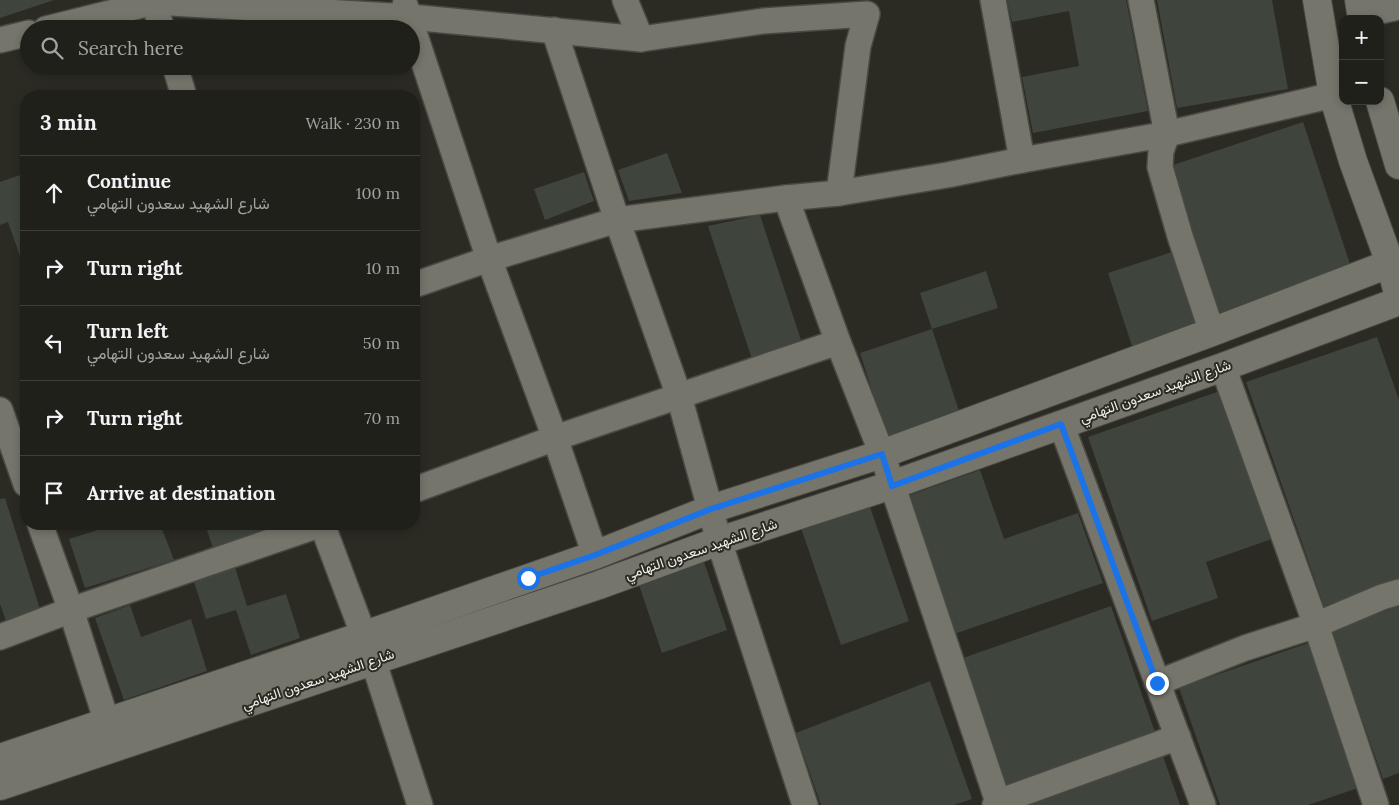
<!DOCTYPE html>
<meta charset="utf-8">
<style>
:root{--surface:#20201a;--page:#2d2d27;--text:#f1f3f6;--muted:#a2a3a2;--line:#3d3e39}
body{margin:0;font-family:Lora,Vazirmatn,serif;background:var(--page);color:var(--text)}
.controls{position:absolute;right:15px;top:15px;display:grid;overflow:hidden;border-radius:10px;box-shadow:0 2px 8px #0003}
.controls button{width:45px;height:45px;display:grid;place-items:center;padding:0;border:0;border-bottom:1px solid var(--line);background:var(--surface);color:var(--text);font:25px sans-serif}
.stop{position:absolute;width:15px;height:15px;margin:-11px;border:4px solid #1a73e8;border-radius:50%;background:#fff}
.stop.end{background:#1a73e8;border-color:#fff;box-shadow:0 1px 5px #0008}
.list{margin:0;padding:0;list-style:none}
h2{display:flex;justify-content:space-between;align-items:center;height:65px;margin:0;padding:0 20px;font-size:21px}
h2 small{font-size:16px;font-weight:400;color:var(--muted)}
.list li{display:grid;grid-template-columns:32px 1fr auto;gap:15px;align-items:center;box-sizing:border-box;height:75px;padding:0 20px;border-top:1px solid var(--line)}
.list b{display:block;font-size:19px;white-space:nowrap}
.list p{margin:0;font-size:16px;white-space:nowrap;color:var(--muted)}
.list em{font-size:16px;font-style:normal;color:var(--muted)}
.icon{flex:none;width:28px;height:28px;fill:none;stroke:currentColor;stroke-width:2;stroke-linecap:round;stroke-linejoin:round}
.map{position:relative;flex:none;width:1399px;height:805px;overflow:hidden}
.search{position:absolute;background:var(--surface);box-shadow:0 2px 8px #0003;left:20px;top:20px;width:400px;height:55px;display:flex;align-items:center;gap:12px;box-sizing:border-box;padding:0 18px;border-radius:28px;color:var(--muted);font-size:19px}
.panel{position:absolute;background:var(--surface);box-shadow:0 2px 8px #0003;left:20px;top:90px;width:400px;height:440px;border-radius:20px}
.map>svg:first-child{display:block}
.building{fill:#3f443c}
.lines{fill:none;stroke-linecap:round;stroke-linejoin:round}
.minor-casing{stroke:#494843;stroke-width:28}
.tertiary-casing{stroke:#494843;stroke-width:30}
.minor{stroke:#75756c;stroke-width:25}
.tertiary{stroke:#75756c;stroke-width:28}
.route{stroke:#1a73e8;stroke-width:6}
.labels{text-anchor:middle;stroke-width:4;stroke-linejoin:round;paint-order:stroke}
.street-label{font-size:14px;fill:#f1f1ec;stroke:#2b2b23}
</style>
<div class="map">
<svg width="1399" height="805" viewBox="0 0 1399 805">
<rect width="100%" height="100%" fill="#2b2b23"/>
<!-- building -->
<g class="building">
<path d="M0 0H54L0 18Z"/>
<path d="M1007 0H1126L1148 111 1033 133 1022 77 1079 66 1069 11 1012 22Z"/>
<path d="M1157 0H1272L1288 89 1177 108Z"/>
<path d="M1303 122 1353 273 1219 317 1170 166Z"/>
<path d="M667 153 682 193 629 201 618 170Z"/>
<path d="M584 172 594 201 545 220 534 189Z"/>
<path d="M26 173V273L8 222 0 225V182Z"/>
<path d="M760 215 803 346 753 362 708 226Z"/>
<path d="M1172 252 1197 328 1133 349 1108 273Z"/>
<path d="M986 271 998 308 932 329 960 414 887 438 860 353 932 329 920 293Z"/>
<path d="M1377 337 1399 400V580L1324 606 1246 382Z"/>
<path d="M1220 391 1272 539 1206 562 1218 598 1152 621 1088 437Z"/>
<path d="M980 470 1004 539 1078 513 1103 583 954 634 907 496Z"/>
<path d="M5 498 40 609 6 621 0 604V499Z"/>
<path d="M869 504 909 621 841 645 801 528Z"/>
<path d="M117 524H160L174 560 85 588 69 539Z"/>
<path d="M205 524H263L265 531 213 548Z"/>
<path d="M704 562 727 630 662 653 639 585Z"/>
<path d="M235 567 247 606 286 594 300 638 251 655 236 610 206 619 194 582Z"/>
<path d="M130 605 141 637 191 619 207 671 124 700 95 618Z"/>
<path d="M1111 606 1156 735 1007 786 963 658Z"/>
<path d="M1399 606V773L1383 779 1331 630Z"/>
<path d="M1311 642 1361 787 1308 805H1220L1179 688Z"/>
<path d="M930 681 972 799 954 805H821L796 733Z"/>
<path d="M1163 756 1180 805H1023Z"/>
</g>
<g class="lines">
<!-- minor casing -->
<g class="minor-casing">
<g id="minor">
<path d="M153 0 162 29"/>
<path d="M625 0 641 39"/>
<path d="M993 0 1022 160"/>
<path d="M1141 0 1167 134 1161 151 1160 167 1180 236 1212 332"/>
<path d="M405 5 489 259 555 438 595 555"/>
<path d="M1362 15 1399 7"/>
<path d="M46 29 154 2 410 17 641 39 763 21 867 14 858 46 839 193"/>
<path d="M554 30 617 220 679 396 719 541 805 805"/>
<path d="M0 40 29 33"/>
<path d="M175 66 184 96"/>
<path d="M786 198 838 342 882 454 998 802"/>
<path d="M414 285 489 259 617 220 786 198 839 193 947 175 1022 160 1167 134 1333 95"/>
<path d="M1223 367 1316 625 1376 805"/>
<path d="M0 410 26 484"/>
<path d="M1061 424 1203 805"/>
<path d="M414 490 555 438 838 342"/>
<path d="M40 524 71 610 113 741"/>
<path d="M322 524 373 660 420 805"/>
<path d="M0 637 71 610 322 524"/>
<path d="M1157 683 1245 648 1316 625 1382 597 1399 592"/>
<path d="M995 805 998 802 1178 737"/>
</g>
</g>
<!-- tertiary casing -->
<g class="tertiary-casing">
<g id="tertiary">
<path d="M1317 0 1333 95 1353 161 1390 263 1399 297"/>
<path d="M1359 0 1362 19"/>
<path d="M1380 101 1399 165"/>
<path d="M0 758 365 635 595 555 711 509 882 454 1212 332 1399 260"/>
<path d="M0 786 599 585 719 541 892 485 1223 367 1399 301"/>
</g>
</g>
<!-- minor -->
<use href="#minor" class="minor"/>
<!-- tertiary -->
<use href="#tertiary" class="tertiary"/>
</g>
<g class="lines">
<!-- route -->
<path class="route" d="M528 578 595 555 711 509 882 454 892 486 1061 424 1157 683"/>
</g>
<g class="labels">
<!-- street labels -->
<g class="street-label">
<text transform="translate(1155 391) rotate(-20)" y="5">شارع الشهيد سعدون التهامي</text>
<text transform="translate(701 549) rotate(-19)" y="5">شارع الشهيد سعدون التهامي</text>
<text transform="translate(318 679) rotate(-19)" y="5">شارع الشهيد سعدون التهامي</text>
</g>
</g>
</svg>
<div class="controls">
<button>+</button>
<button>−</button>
</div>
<div class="stop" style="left:528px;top:578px"></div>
<div class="stop end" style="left:1157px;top:683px"></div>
<div class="search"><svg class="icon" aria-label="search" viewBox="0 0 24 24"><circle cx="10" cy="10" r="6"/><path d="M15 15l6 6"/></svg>Search here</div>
<section class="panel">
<h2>3 min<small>Walk · 230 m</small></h2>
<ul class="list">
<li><svg class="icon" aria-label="ahead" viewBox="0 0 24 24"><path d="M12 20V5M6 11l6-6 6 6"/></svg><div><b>Continue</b><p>شارع الشهيد سعدون التهامي</p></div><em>100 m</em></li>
<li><svg class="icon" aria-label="right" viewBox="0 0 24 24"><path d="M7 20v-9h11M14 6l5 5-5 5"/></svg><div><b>Turn right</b></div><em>10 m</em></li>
<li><svg class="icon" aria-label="left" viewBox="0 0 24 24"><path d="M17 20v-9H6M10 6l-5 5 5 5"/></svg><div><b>Turn left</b><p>شارع الشهيد سعدون التهامي</p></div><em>50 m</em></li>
<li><svg class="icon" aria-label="right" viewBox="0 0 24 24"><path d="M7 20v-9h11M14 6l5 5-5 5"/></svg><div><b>Turn right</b></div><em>70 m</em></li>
<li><svg class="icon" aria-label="arrive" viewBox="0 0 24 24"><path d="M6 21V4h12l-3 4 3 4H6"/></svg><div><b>Arrive at destination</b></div></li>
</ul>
</section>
</div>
